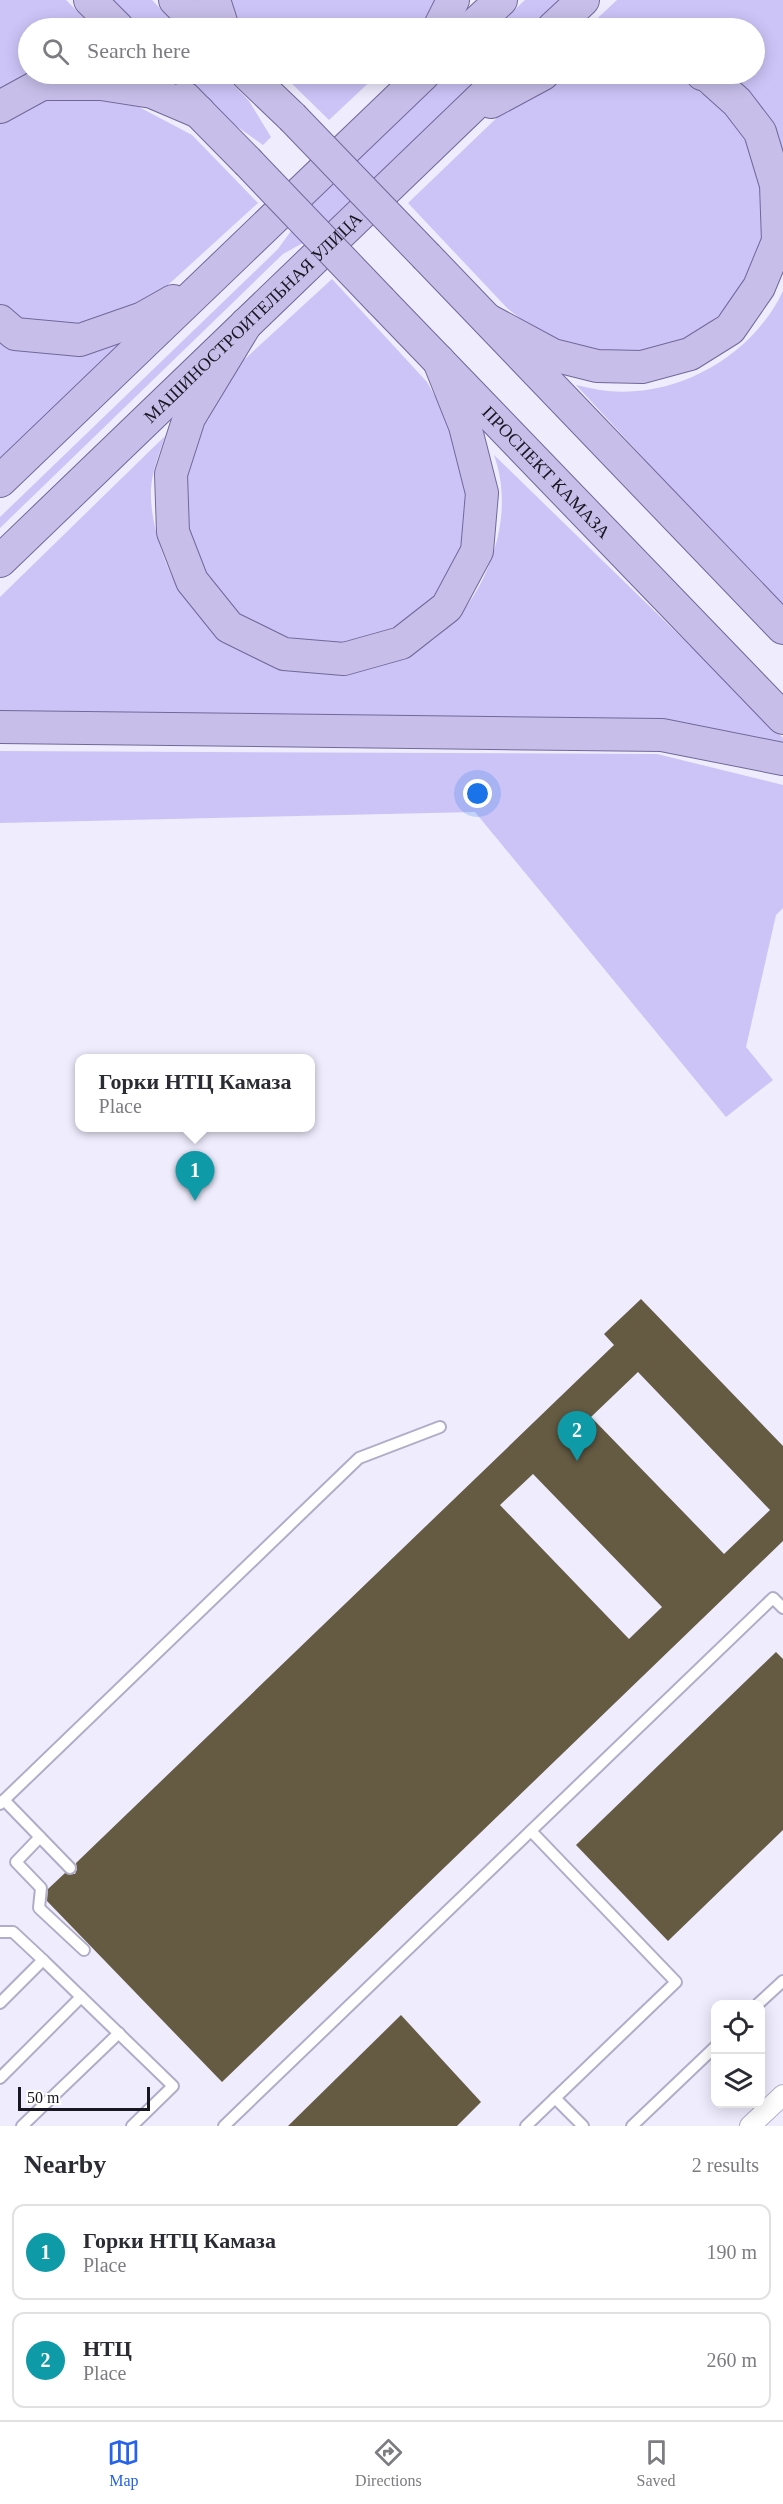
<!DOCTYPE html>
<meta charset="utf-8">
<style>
:root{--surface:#fff;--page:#f2f2f3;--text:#2b2b33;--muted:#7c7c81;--line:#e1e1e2;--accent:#2563eb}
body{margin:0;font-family:Georgia,serif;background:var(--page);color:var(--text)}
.controls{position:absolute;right:18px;bottom:18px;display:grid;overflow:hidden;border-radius:12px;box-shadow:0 3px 15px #0003}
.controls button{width:54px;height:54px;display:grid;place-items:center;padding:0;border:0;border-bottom:2px solid var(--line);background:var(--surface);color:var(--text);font:30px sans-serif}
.scale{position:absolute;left:18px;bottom:15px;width:132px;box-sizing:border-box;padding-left:6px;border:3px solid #181620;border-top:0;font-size:16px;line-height:21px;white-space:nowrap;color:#181620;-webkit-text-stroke:4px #fff;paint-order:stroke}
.you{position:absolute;left:478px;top:794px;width:21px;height:21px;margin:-15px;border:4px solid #fff;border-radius:50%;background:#1a73e8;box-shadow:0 0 0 9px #1a73e833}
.badge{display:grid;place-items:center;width:39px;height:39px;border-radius:50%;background:var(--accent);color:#fff;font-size:20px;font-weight:700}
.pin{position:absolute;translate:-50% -50px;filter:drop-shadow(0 2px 3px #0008)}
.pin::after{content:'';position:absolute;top:32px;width:21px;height:18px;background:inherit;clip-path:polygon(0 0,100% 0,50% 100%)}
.popup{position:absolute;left:75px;top:1054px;width:240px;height:78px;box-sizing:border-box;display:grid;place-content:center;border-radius:12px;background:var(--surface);filter:drop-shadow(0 2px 4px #0005);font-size:20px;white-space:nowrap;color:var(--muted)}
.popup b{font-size:22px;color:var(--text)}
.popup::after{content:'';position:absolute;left:50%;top:100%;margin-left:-12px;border:12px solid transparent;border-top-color:var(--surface)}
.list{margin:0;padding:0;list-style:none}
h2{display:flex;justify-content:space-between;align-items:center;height:78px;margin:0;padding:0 24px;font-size:26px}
h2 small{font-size:20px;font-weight:400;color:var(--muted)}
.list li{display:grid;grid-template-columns:39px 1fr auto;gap:18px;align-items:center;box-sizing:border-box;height:96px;margin:0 12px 12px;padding:0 12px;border:2px solid var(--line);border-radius:12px}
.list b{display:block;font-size:22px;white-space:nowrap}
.list p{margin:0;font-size:20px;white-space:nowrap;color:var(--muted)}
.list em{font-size:20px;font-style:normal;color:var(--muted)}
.icon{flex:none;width:33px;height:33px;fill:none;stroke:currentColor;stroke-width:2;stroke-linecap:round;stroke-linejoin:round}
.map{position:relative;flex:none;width:783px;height:2126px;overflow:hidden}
.search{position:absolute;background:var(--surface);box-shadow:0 3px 15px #0003;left:18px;right:18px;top:18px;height:66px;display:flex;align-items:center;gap:15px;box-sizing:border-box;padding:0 21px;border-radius:33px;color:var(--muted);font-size:22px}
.sheet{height:294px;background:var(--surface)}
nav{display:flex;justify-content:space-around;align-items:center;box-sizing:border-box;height:84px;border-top:2px solid var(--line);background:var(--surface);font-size:16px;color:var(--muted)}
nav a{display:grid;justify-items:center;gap:3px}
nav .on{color:var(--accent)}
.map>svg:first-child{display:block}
.green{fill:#ccc4f7}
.building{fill:#655a42;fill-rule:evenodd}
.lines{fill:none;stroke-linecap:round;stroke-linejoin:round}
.lane-casing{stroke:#b1adc8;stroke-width:14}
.street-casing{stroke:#b1adc8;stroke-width:22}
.primary-casing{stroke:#716899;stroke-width:34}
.lane{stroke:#fff;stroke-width:10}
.street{stroke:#fff;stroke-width:20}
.primary{stroke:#c7bfe9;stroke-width:32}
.primary-bridge-casing{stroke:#716899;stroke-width:34;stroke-linecap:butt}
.primary-bridge{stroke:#c7bfe9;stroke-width:32}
.labels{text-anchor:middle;stroke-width:6;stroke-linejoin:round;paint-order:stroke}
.street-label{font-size:18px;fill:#181620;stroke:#fff}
</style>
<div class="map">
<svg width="783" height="2126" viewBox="0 0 783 2126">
<rect width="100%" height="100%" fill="#efecfe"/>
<!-- green -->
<g class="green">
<path d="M0 0H66L94 28H28V74H37L0 89Z"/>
<path d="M110 0H152L179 28H138Z"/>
<path d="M227 0H439L435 11 422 28H241L233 16Z"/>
<path d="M525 0H567L537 28H495Z"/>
<path d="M617 0H783V167L721 74H754V28H587Z"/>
<path d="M182 74H223L249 101 271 137 263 145 225 118Z"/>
<path d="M282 74H378L329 120Z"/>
<path d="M448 74H490L328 229 283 254 0 528V517L278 249 309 206Z"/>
<path d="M575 74H665L677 76 721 107 748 144 763 186 762 239 745 282 718 316 678 344 626 355 584 350 546 338 508 309 408 203 507 108 540 86Z"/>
<path d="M63 95 139 107 192 135 258 203 158 294 100 323 54 327 21 319 0 305V118L21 103Z"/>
<path d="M332 279 427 382 451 425 464 465 468 524 457 565 425 610 385 636 341 645 292 641 248 626 189 552 181 466 222 380Z"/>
<path d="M783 291V609L576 385C587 387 597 390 608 391 679 398 753 355 783 291Z"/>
<path d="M141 328 0 464V336Z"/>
<path d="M165 436C160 452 152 471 151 489 150 510 156 535 163 555 216 705 430 716 489 565 503 529 507 492 494 455L751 705 783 738V747L686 724 653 719 0 711V597Z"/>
<path d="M0 751 657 754 783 785V908L776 915 746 1047 773 1080 726 1117 475 812 0 823Z"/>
</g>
<!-- building -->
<g class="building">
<path d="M641 1299 783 1446V1541L222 2082 47 1901 48 1889 65 1873 75 1874 77 1869 76 1863 614 1345 604 1334ZM638 1372 770 1510 724 1554 591 1417ZM533 1474 662 1607 629 1639 500 1505Z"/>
<path d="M776 1652 783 1659V1830L668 1941 576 1845Z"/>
<path d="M401 2015 481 2102 457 2126H288Z"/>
</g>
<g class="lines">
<!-- lane casing -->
<g class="lane-casing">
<g id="lane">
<path d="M4 1800 70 1868"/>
<path d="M0 1804 359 1458 440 1427"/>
<path d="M40 1837 16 1862 41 1888 39 1908 84 1950"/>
<path d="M0 1932H13L43 1960"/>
<path d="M0 2003 43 1960 173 2086 132 2126"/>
<path d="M758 2004 783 1981"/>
<path d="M0 2078 81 1997"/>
<path d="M555 2098 583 2126"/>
<path d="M22 2126 119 2033"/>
<path d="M224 2126 773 1598 783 1608"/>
<path d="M526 2126 676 1982 531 1831"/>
<path d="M632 2126 716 2046"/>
</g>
</g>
<!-- street casing -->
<g class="street-casing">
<path id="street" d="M750 2126 783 2095"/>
</g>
<!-- primary casing -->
<g class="primary-casing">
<g id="primary">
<path d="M90 0 118 28"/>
<path d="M175 0 203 28"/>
<path d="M214 0 223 28"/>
<path d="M439 28 453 0"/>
<path d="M471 28 501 0"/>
<path d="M553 28 583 0"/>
<path d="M247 74 292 117"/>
<path d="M185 98 247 161"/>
<path d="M491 102 543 74"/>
<path d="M0 107 42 84H101L152 92 199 112"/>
<path d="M427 257 783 628"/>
<path id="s1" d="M381 301 783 718"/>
<path d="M488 320 553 355 597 366 642 367 690 354 730 329 759 287 778 241 776 185 760 132 737 102 708 76 702 74"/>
<path d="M0 321 15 334 80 340 143 318 173 301"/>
<path d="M246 324 189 418 171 474 173 532 192 581 229 627 284 654 344 659 401 643 447 607 477 551 482 493 465 426 439 361"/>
<path d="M0 481 424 74"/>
<path id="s2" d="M0 561 506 74"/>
<path d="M0 727 662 735 783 759"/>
</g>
</g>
<!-- lane -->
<use href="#lane" class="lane"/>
<!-- street -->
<use href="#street" class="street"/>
<!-- primary -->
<use href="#primary" class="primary"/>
<!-- primary-bridge casing -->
<g class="primary-bridge-casing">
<g id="primary-bridge">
<path d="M292 117 427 257"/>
<path d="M247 161 381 301"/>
</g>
</g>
<!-- primary-bridge -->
<use href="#primary-bridge" class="primary-bridge"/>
</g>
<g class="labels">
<!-- street labels -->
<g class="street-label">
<text dy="6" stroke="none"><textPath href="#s2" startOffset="351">МАШИНОСТРОИТЕЛЬНАЯ УЛИЦА</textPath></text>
<text dy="6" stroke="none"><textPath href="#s1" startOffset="238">ПРОСПЕКТ КАМАЗА</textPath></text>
</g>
</g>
</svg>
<div class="controls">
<button><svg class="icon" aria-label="locate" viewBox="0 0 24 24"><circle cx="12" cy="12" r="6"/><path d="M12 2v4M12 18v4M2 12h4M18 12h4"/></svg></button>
<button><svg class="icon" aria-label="layers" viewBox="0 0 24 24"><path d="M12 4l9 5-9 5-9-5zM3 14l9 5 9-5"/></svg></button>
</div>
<div class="scale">50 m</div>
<div class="you"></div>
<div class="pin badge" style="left:195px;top:1201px;background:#0f9aa8">1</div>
<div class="popup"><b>Горки НТЦ Камаза</b>Place</div>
<div class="pin badge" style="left:577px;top:1461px;background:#0f9aa8">2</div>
<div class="search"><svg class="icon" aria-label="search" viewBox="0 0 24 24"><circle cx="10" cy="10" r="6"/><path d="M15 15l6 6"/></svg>Search here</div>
</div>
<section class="sheet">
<h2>Nearby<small>2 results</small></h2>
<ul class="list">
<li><span class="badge" style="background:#0f9aa8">1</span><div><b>Горки НТЦ Камаза</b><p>Place</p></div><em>190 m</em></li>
<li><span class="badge" style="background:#0f9aa8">2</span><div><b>НТЦ</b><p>Place</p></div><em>260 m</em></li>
</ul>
</section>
<nav>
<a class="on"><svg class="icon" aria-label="map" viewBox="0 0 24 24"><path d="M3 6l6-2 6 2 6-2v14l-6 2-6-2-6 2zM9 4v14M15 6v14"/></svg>Map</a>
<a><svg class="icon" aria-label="directions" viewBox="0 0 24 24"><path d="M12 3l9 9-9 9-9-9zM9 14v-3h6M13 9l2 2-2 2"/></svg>Directions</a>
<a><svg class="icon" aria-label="saved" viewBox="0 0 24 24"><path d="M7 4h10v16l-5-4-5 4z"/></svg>Saved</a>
</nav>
